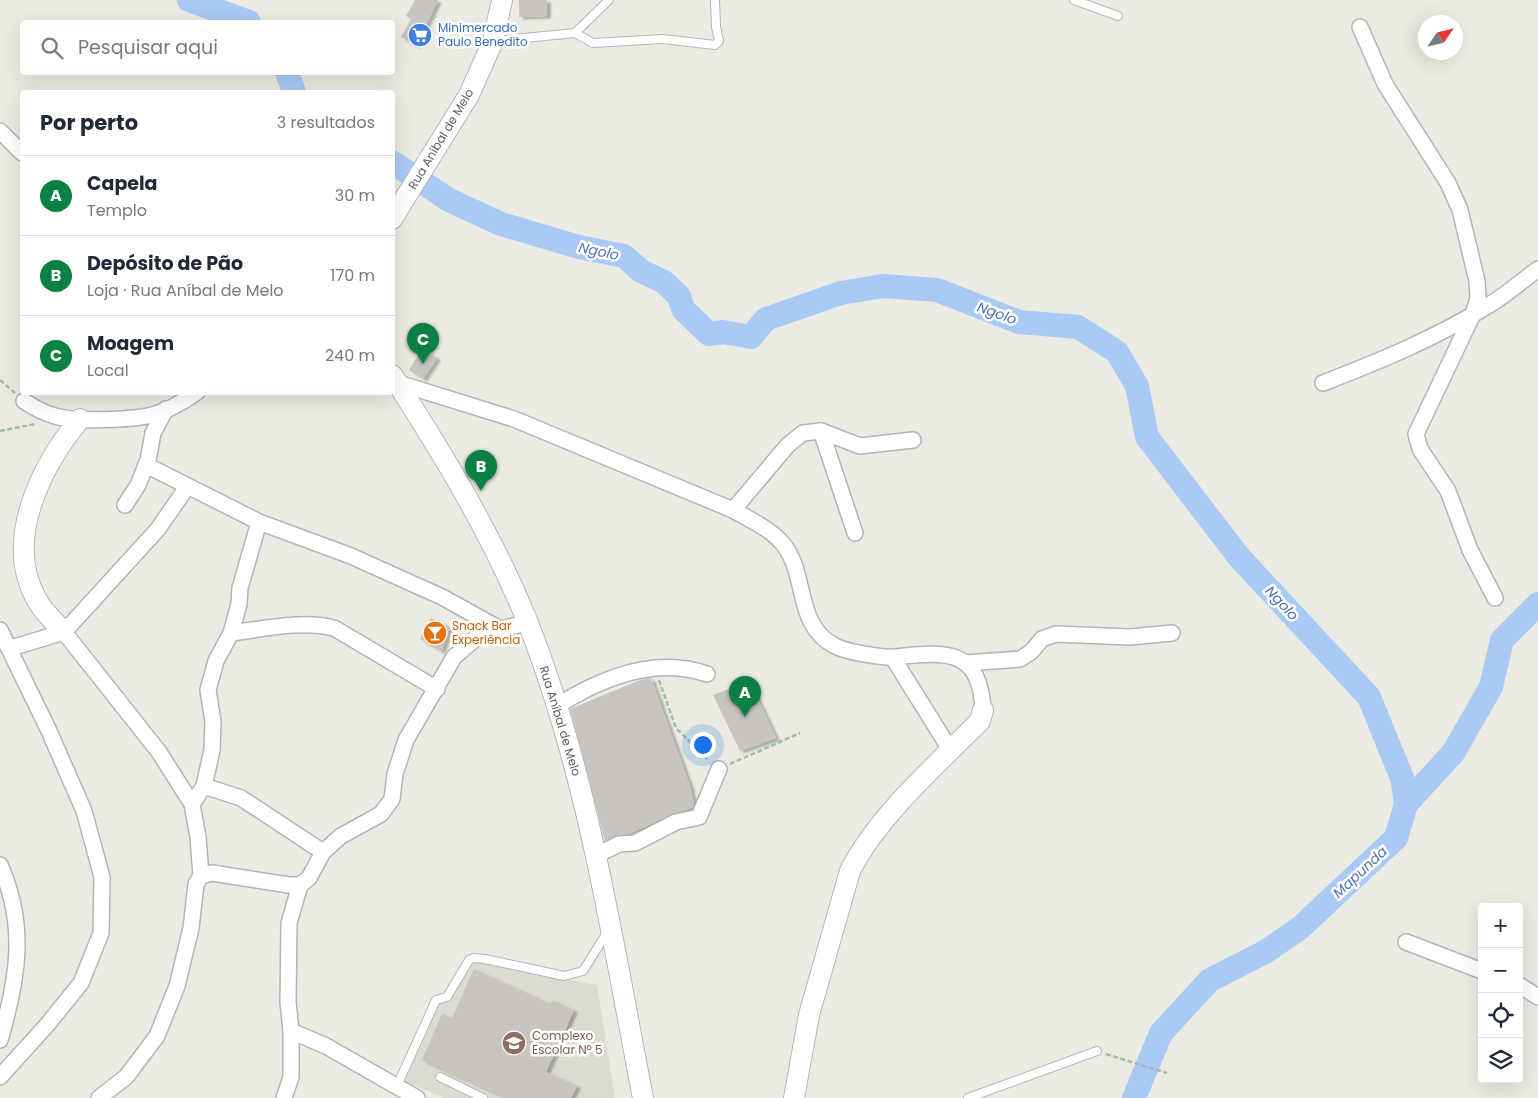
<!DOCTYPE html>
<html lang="pt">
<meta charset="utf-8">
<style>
:root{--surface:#fff;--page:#f2f2f3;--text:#1f2937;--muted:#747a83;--line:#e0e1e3;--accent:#0b8043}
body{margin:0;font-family:Poppins,sans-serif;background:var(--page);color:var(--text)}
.controls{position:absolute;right:15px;bottom:15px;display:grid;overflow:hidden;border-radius:5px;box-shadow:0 5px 20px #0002}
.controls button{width:45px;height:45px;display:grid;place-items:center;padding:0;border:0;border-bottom:1px solid var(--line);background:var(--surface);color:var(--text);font:25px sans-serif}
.compass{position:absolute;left:1418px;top:15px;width:45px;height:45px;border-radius:50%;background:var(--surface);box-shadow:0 5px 20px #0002;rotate:55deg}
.you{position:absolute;left:702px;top:744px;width:18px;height:18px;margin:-12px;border:4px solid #fff;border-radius:50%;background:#1a73e8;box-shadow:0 0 0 8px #1a73e833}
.badge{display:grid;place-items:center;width:32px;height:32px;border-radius:50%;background:var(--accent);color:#fff;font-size:16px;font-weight:700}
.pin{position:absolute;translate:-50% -41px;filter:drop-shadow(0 1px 2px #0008)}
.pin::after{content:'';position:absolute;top:26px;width:18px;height:15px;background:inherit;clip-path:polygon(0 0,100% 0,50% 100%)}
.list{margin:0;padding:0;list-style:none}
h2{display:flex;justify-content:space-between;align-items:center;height:65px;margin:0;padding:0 20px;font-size:21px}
h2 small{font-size:16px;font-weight:400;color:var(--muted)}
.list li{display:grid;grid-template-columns:32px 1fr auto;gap:15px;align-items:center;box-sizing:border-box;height:80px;padding:0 20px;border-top:1px solid var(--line)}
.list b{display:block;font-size:19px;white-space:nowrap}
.list p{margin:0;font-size:16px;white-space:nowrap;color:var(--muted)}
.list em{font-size:16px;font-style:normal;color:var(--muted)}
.icon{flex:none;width:28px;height:28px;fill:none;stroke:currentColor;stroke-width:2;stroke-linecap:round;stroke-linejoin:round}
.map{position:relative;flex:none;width:1538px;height:1098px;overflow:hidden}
.search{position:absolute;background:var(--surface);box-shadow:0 5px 20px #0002;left:20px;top:20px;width:375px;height:55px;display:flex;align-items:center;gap:12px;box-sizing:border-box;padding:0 18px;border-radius:5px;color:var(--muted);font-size:19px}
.panel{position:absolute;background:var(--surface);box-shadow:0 5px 20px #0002;left:20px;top:90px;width:375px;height:305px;border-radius:5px}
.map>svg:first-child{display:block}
.education{fill:#dcdbd1}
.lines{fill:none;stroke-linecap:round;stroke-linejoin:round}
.river{stroke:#aacaf6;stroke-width:24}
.building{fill:#c8c5c0;filter:url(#shadow)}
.lane-casing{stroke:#b3b4b9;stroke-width:10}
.street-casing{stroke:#b3b4b9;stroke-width:18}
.secondary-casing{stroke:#b4b6bc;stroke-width:22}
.path{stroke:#9abfaa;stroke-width:2.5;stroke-dasharray:5 2.5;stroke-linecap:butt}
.lane{stroke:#fff;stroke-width:8}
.street{stroke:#fff;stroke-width:15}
.secondary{stroke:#fff;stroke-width:20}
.labels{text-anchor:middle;stroke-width:5;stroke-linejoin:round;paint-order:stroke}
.shop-label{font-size:12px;fill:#366cbe;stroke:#fff;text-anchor:start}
.street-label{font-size:12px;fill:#5b5d62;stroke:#fff}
.food-label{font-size:12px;fill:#c56008;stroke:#fff;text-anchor:start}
.education-label{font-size:12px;fill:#785e54;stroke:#fff;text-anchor:start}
.water-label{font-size:14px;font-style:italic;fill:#4f73b6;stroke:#fff}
</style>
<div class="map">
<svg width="1538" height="1098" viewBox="0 0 1538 1098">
<defs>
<filter id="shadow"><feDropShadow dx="4" dy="2.5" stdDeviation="1" flood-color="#0004"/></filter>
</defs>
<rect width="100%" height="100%" fill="#ecebe3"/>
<!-- education -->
<path class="education" d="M471 961 597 985 615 1098H444L405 1081 438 1004 446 1003Z"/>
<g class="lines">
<!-- river -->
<g class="river">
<path d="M189 0 249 22"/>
<path d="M287 72 294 92"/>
<path d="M392 162 449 200 501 224 579 247 624 256 641 271 664 282 679 296 683 309 709 334 723 332 751 337 766 319 841 293 883 286 937 290 1019 322 1078 327 1117 352 1137 386 1147 437 1239 557 1369 697 1402 778 1406 804"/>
<path d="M1134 1098 1161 1033 1210 980 1265 952 1300 928 1396 838 1406 804 1453 753 1491 687 1502 640 1538 604"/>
</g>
</g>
<!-- building -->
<g class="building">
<path d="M415 0H438L416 46 401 37 411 19 406 16Z"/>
<path d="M519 0H547V16L519 17Z"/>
<path d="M422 349 437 358 423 379 409 370Z"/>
<path d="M431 618 450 627 441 652 420 639Z"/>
<path d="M651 678 690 786 694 805 693 807 672 814 628 834 615 835 605 841 570 709 640 680Z"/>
<path d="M749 681 776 738 740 751 713 695Z"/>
<path d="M474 969 551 1004 552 1000 574 1010 546 1072 577 1086 571 1098H506L422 1060 442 1014 452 1018Z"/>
</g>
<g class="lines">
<!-- lane casing -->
<g class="lane-casing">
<g id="lane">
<path d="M1074 0 1118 16"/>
<path d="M575 33 609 0"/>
<path d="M494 41 575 33 593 43 663 39 715 45 719 41 716 27 715 0"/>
<path d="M440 1077 483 1098"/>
<path d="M396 1088 436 1000 447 997 469 960 473 958 485 959 564 976 583 971 608 931"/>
<path d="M968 1098 1097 1051"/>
</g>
</g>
<!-- street casing -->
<g class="street-casing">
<g id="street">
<path d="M1360 27 1385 84 1448 183 1460 210 1477 281 1478 298 1473 314 1416 434 1420 449 1448 491 1470 550 1495 598"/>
<path d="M0 131 22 153"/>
<path d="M398 383 514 419 733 510C750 520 771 529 783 544 808 574 794 625 835 646 846 652 883 658 895 657 945 652 980 647 983 710"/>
<path d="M1323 383C1380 361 1436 338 1489 305 1506 295 1522 281 1538 269"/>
<path d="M24 401C33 407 43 413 55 416 75 422 131 420 152 415 168 411 183 402 197 392"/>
<path d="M821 431 855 533"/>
<path d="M146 465 259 522 351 556 442 597 500 629"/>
<path d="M125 505 138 485 148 460 153 433 166 409"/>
<path d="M733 510 788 445 803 433 821 431 860 446 913 440"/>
<path d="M0 630 49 731 84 811 102 877 101 933 81 983 47 1025 0 1077"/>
<path d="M64 632 159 752 192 804"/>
<path d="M231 633C264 629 301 620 334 628L437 689"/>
<path d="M11 648 64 632 158 529 187 487"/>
<path d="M893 658 951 751"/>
<path d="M965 663 1020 659 1031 652 1042 639 1056 634 1130 637 1172 633"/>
<path d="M557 706C601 678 655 656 707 674"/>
<path d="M204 786 241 798 323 852"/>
<path d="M595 856 619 844 635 843 676 822 699 817 719 769"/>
<path d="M0 865C27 925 18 979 0 1040"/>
<path d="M201 876 198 837 192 804 204 786 212 750 213 722 208 690 216 661 231 633 239 604 240 588 259 522"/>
<path d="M1406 942 1482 971"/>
<path d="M1519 985 1538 997"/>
<path d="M291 1031 326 1046 417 1098"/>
<path d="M99 1098 126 1077 157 1036 177 986 191 928 196 884 201 876 212 873 289 885H300L309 878 323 852 341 836 381 814 392 799 395 774 406 740 454 657 476 638 500 629 528 623"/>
<path d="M284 1098 291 1077V1031L288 1002 289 923 300 885"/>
</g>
</g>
<!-- secondary casing -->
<g class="secondary-casing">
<g id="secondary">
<path d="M392 219 469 95 493 41 502 0"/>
<path d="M392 375C443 454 493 536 528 623 588 775 612 939 643 1098"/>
<path d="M64 632C55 622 43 612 37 600 3 541 41 466 80 419"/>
<path d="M794 1098 809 1015 850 871C877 817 937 764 980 721L983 710"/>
</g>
</g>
<!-- path -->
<g class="path">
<path d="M0 380 15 393"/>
<path d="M0 431 35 424"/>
<path d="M659 680 676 728 709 761"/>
<path d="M730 764 800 733"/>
<path d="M1106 1054 1167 1073"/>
</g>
<!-- lane -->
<use href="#lane" class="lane"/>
<!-- street -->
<use href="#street" class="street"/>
<!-- secondary -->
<use href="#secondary" class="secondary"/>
</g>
<!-- icons -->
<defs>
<g id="supermarket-disc" transform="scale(1.25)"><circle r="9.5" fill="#3f7fe0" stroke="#fff"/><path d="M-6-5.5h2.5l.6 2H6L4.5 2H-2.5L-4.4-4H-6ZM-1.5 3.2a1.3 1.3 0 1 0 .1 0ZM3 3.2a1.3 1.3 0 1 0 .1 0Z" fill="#fff"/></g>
<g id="bar-disc" transform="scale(1.25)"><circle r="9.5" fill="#e8710a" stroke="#fff"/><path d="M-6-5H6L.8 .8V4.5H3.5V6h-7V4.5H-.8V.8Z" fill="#fff"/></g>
<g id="school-disc" transform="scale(1.25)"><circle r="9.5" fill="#8d6e63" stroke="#fff"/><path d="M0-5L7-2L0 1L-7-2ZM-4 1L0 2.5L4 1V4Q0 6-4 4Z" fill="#fff"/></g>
</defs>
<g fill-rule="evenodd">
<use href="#supermarket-disc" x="420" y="35"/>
<use href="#bar-disc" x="435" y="633"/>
<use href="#school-disc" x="514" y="1043"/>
</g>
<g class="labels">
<!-- shop labels -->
<g class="shop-label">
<text x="438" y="32">Minimercado<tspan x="438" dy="14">Paulo Benedito</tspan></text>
</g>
<!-- street labels -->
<g class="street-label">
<text transform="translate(441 139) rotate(-59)" y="4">Rua Aníbal de Melo</text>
<text transform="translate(560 721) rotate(73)" y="4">Rua Aníbal de Melo</text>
</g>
<!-- food labels -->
<g class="food-label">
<text x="452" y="630">Snack Bar<tspan x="452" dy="14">Experiência</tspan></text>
</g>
<!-- education labels -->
<g class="education-label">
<text x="532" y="1040">Complexo<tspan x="532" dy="14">Escolar Nº 5</tspan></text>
</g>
<!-- water labels -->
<g class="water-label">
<text transform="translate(599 251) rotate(12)" y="5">Ngolo</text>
<text transform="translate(997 313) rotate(20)" y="5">Ngolo</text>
<text transform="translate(1282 603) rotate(47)" y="5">Ngolo</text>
<text transform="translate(1360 872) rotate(-43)" y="5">Mapunda</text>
</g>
</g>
</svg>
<div class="controls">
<button>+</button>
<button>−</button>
<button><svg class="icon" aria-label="locate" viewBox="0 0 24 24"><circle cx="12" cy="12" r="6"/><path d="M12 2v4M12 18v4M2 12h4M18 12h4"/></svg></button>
<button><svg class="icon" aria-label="layers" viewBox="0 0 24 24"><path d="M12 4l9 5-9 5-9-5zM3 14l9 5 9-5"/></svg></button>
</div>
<svg class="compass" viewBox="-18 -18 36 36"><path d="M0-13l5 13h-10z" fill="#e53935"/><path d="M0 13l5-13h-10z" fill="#747a83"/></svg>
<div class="you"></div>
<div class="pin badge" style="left:745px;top:717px">A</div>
<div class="pin badge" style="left:481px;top:491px">B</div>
<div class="pin badge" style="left:423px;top:364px">C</div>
<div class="search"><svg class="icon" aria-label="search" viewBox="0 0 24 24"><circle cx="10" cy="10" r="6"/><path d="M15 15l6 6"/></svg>Pesquisar aqui</div>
<section class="panel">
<h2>Por perto<small>3 resultados</small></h2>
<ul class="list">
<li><span class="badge">A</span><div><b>Capela</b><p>Templo</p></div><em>30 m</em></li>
<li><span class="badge">B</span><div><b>Depósito de Pão</b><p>Loja · Rua Aníbal de Melo</p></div><em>170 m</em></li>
<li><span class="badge">C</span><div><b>Moagem</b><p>Local</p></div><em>240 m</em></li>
</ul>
</section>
</div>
